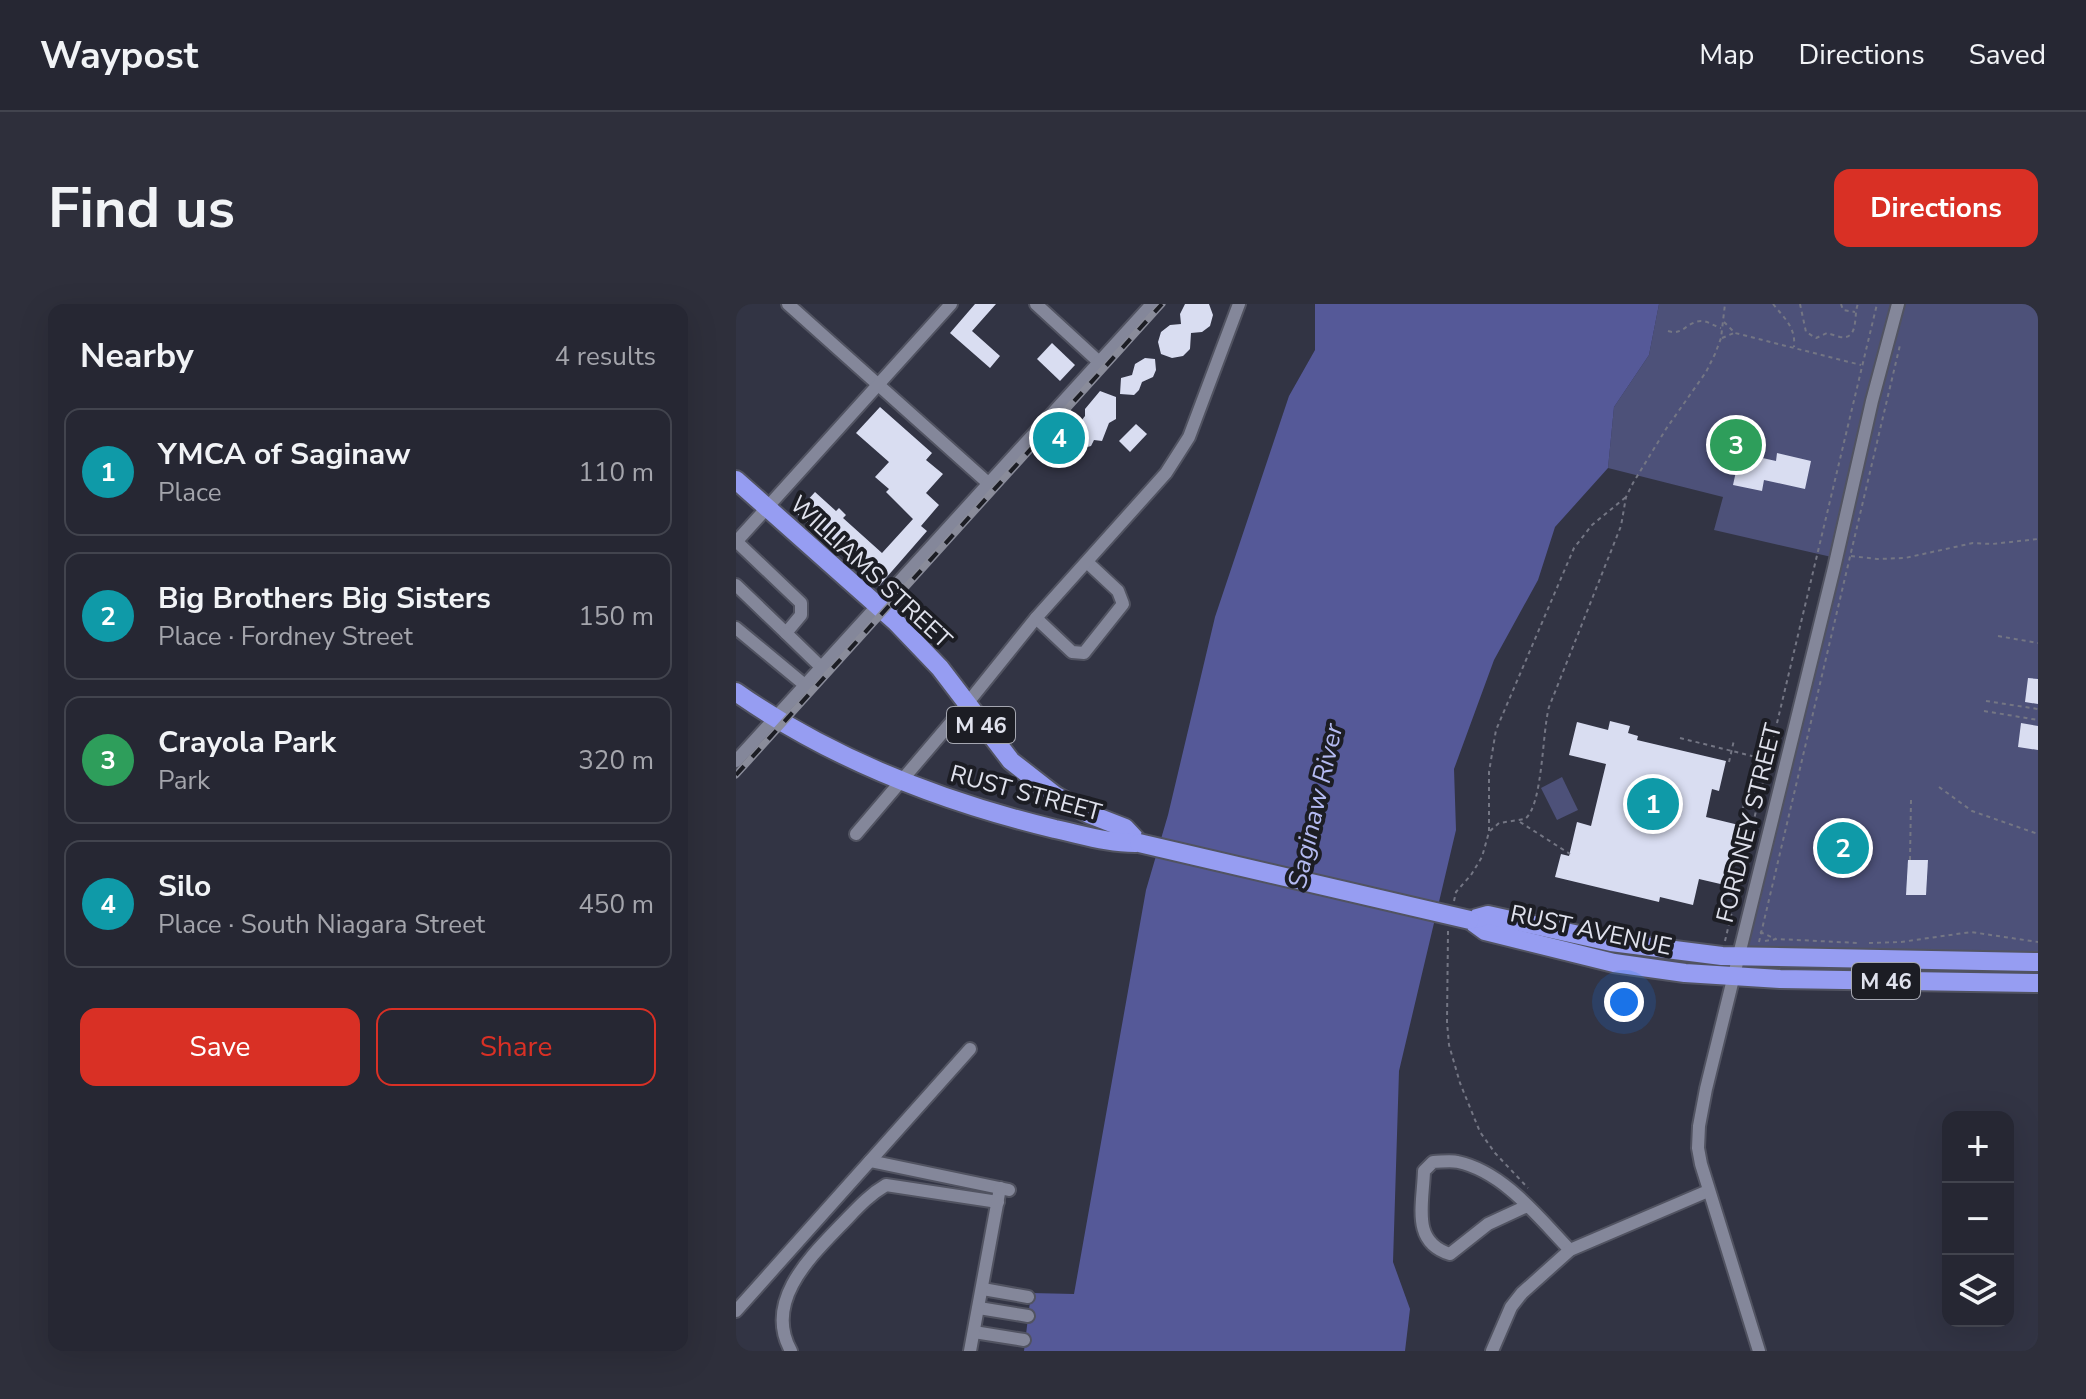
<!DOCTYPE html>
<meta charset="utf-8">
<style>
:root{--surface:#262733;--page:#2e2f3b;--text:#f1f3f6;--muted:#a4a5ac;--line:#42444e;--accent:#d93025}
body{margin:0;font-family:"Nunito Sans",sans-serif;background:var(--page);color:var(--text)}
.controls{position:absolute;right:24px;bottom:24px;display:grid;overflow:hidden;border-radius:16px;box-shadow:0 8px 32px #0002}
.controls button{width:72px;height:72px;display:grid;place-items:center;padding:0;border:0;border-bottom:2px solid var(--line);background:var(--surface);color:var(--text);font:40px sans-serif}
.you{position:absolute;left:888px;top:698px;width:28px;height:28px;margin:-20px;border:6px solid #fff;border-radius:50%;background:#1a73e8;box-shadow:0 0 0 12px #1a73e833}
.badge{display:grid;place-items:center;width:52px;height:52px;border-radius:50%;background:var(--accent);color:#fff;font-size:26px;font-weight:700}
.pin{position:absolute;translate:-50% -50%;border:4px solid #fff;box-shadow:0 2px 8px #0006}
.list{margin:0;padding:0;list-style:none}
h2{display:flex;justify-content:space-between;align-items:center;height:104px;margin:0;padding:0 32px;font-size:34px}
h2 small{font-size:26px;font-weight:400;color:var(--muted)}
.list li{display:grid;grid-template-columns:52px 1fr auto;gap:24px;align-items:center;box-sizing:border-box;height:128px;margin:0 16px 16px;padding:0 16px;border:2px solid var(--line);border-radius:16px}
.list b{display:block;font-size:30px;white-space:nowrap}
.list p{margin:0;font-size:26px;white-space:nowrap;color:var(--muted)}
.list em{font-size:26px;font-style:normal;color:var(--muted)}
.actions{display:flex;gap:16px;padding:24px 32px}
.actions a{flex:1;padding:18px 0;border:2px solid var(--accent);border-radius:16px;text-align:center;font-size:28px;color:var(--accent)}
.actions .main{background:var(--accent);color:#fff}
.icon{flex:none;width:44px;height:44px;fill:none;stroke:currentColor;stroke-width:2;stroke-linecap:round;stroke-linejoin:round}
.map{position:relative;flex:none;width:1302px;height:1047px;overflow:hidden;border-radius:16px}
header{display:flex;align-items:center;gap:48px;box-sizing:border-box;height:112px;padding:0 40px;background:var(--surface);border-bottom:2px solid var(--line)}
header strong{font-size:38px}
nav{display:flex;gap:44px;margin-inline-start:auto;font-size:28px}
.intro{display:flex;align-items:center;justify-content:space-between;box-sizing:border-box;height:192px;padding:0 48px}
h1{margin:0;font-size:56px}
.button{padding:20px 36px;border-radius:16px;background:var(--accent);color:#fff;font-size:28px;font-weight:700}
main{display:flex;gap:48px;padding:0 48px}
aside{flex:1;background:var(--surface);border-radius:16px;box-shadow:0 8px 32px #0002}
.map>svg:first-child{display:block}
.green{fill:#4d5179}
.water{fill:#555998}
.building{fill:#d9ddf1}
.lines{fill:none;stroke-linecap:round;stroke-linejoin:round}
.minor-casing{stroke:#515361;stroke-width:16}
.highway-casing{stroke:#515361;stroke-width:22}
.path{stroke:#747684;stroke-width:2;stroke-dasharray:4 4;stroke-linecap:butt}
.minor{stroke:#84879a;stroke-width:12}
.highway{stroke:#969df2;stroke-width:18}
.rail-casing{stroke:#8a8c9a;stroke-width:7}
.rail{stroke:#1c1d24;stroke-width:4;stroke-dasharray:12;stroke-linecap:butt}
.highway-bridge-casing{stroke:#515361;stroke-width:22;stroke-linecap:butt}
.highway-bridge{stroke:#969df2;stroke-width:18}
.labels{text-anchor:middle;stroke-width:8;stroke-linejoin:round;paint-order:stroke}
.shield{fill:#1c1d24;stroke:#a5a7b1;stroke-width:2}
.shield-label{font-size:22px;font-weight:bold;fill:#e0e2ed}
.street-label{font-size:24px;fill:#e0e2ed;stroke:#1c1d24}
.water-label{font-size:26px;font-style:italic;fill:#b5bbf2;stroke:#1c1d24}
</style>
<header>
<strong>Waypost</strong>
<nav><a>Map</a><a>Directions</a><a>Saved</a></nav>
</header>
<div class="intro"><h1>Find us</h1><a class="button">Directions</a></div>
<main>
<aside>
<h2>Nearby<small>4 results</small></h2>
<ul class="list">
<li><span class="badge" style="background:#0f9aa8">1</span><div><b>YMCA of Saginaw</b><p>Place</p></div><em>110 m</em></li>
<li><span class="badge" style="background:#0f9aa8">2</span><div><b>Big Brothers Big Sisters</b><p>Place · Fordney Street</p></div><em>150 m</em></li>
<li><span class="badge" style="background:#2e9e5b">3</span><div><b>Crayola Park</b><p>Park</p></div><em>320 m</em></li>
<li><span class="badge" style="background:#0f9aa8">4</span><div><b>Silo</b><p>Place · South Niagara Street</p></div><em>450 m</em></li>
</ul>
<div class="actions"><a class="main">Save</a><a>Share</a></div>
</aside>
<div class="map">
<svg width="1302" height="1047" viewBox="0 0 1302 1047">
<rect width="100%" height="100%" fill="#323444"/>
<!-- green -->
<g class="green">
<path d="M923 0H1302V658L1002 652 1100 254 978 226 987 193 872 164 878 103 913 51Z"/>
<path d="M826 473 842 506 821 516 805 484Z"/>
</g>
<!-- water -->
<path class="water" d="M579 0H923L913 51 878 103 872 164 819 223 802 276 758 356 718 465 720 526 663 767 657 958 674 1005 669 1047H288L295 989 338 990 410 586 432 511 479 313 553 92 579 46Z"/>
<!-- building -->
<g class="building">
<path d="M239 0H260L236 27 264 52 254 64 214 29Z"/>
<path d="M449 0H473L477 11 474 22 466 28 455 29 454 45 447 52 436 54 425 50 422 38 425 28 434 21 445 20 444 10Z"/>
<path d="M316 39 339 61 324 77 301 55Z"/>
<path d="M409 54 419 55 420 66 417 73 406 78 403 86 398 91 384 90 385 74 396 71 399 60Z"/>
<path d="M364 87 380 93V115L373 119 366 137 358 136 355 142 333 148 330 139 320 138 317 132 334 131 349 112V105Z"/>
<path d="M144 103 196 149 190 156 207 170 190 189 203 201 185 222 191 227 143 282 60 209 79 188 100 207 103 204 110 211 107 214 146 249 177 215 150 188 153 185 139 173 153 158 120 129Z"/>
<path d="M400 120 411 130 394 148 383 137Z"/>
<path d="M1004 149 1040 157 1041 149 1075 157 1069 185 1028 176 1026 187 997 181Z"/>
<path d="M1292 374 1302 375V400L1289 398Z"/>
<path d="M874 417 894 422 892 429 902 432 901 436 990 457 983 487 976 485 970 513 1007 522 993 582 963 575 957 601 924 593 923 598 819 573 825 550 833 552 841 518 855 522 870 460 833 451 841 418 872 426Z"/>
<path d="M1285 419 1302 422V446L1282 443Z"/>
<path d="M1083 538H1125L1136 549 1126 558H1083Z"/>
<path d="M1172 556H1192L1190 591H1170Z"/>
</g>
<g class="lines">
<!-- minor casing -->
<g class="minor-casing">
<g id="minor">
<path d="M52 0 252 179"/>
<path d="M300 0 362 57"/>
<path d="M0 238 215 0"/>
<path d="M0 281 50 329 65 311V299L0 237"/>
<path d="M300 314 336 348 348 349 352 344 387 300 382 287 351 258"/>
<path d="M0 324 70 382"/>
<path d="M50 329 86 364"/>
<path d="M0 457 416 0"/>
<path d="M120 530 230 401 300 314 430 169 453 133 503 0"/>
<path d="M134 857 273 886"/>
<path d="M791 902 752 920 714 950C675 938 687 901 688 867L697 858C705 858 714 856 722 858 768 868 803 914 834 946"/>
<path d="M247 985 292 993"/>
<path d="M243 1004 292 1012"/>
<path d="M0 1007 234 745"/>
<path d="M238 1028 288 1036"/>
<path d="M55 1047C28 999 72 955 103 923 118 908 131 892 150 881L262 898"/>
<path d="M234 1047 264 884"/>
<path d="M756 1047 775 1003 786 989 834 946 972 887"/>
<path d="M1023 1047 965 860 962 844 963 822 970 785 1098 264 1136 97 1162 0"/>
</g>
</g>
<!-- highway casing -->
<g class="highway-casing">
<g id="highway">
<path d="M0 176 160 318 204 364 275 457 320 492 353 510 389 524 403 539"/>
<path d="M0 388C95 455 207 498 319 525 347 531 375 540 403 539"/>
<path d="M734 616 749 627 878 659 949 669 1044 675 1302 679"/>
<path d="M734 616 752 611 875 638 986 652 1302 658"/>
</g>
</g>
<!-- path -->
<g class="path">
<path d="M1037 0C1048 14 1060 23 1058 43"/>
<path d="M1064 0 1070 28 1080 34 1091 29C1095 30 1100 32 1104 33 1124 36 1117 10 1122 0"/>
<path d="M1105 0 1107 6 1119 8"/>
<path d="M988 18 999 29 1125 61"/>
<path d="M932 27C947 32 950 18 965 17 972 17 978 22 985 24"/>
<path d="M986 34 998 29"/>
<path d="M1115 252 1141 255 1169 254 1237 239 1256 240 1302 235"/>
<path d="M1262 332 1302 339"/>
<path d="M1250 397 1302 405"/>
<path d="M1248 407 1302 416"/>
<path d="M944 434 1032 456"/>
<path d="M993 458 998 436"/>
<path d="M1203 483 1236 507 1302 530"/>
<path d="M784 518 834 550"/>
<path d="M1003 521 1010 492"/>
<path d="M754 527 763 519 789 515C807 501 806 429 813 403L885 222 890 193 897 179 930 125 970 68 979 50 985 34 989 0"/>
<path d="M1174 556 1175 496"/>
<path d="M718 597 720 588 735 571 746 553 753 528V468L760 426 838 244 856 221 890 193"/>
<path d="M712 627 711 718 713 741 724 779 744 828 759 849 792 884"/>
<path d="M1024 628 1040 635"/>
<path d="M989 637 1141 0"/>
<path d="M1029 637 1041 635 1122 639"/>
<path d="M1023 638 1164 41"/>
<path d="M1133 639 1165 638 1235 628 1302 638"/>
</g>
<!-- minor -->
<use href="#minor" class="minor"/>
<!-- highway -->
<use href="#highway" class="highway"/>
<!-- rail casing -->
<g class="rail-casing">
<path id="rail" d="M0 471 426 0"/>
</g>
<!-- rail -->
<use href="#rail" class="rail"/>
<!-- highway-bridge casing -->
<g class="highway-bridge-casing">
<path id="highway-bridge" d="M403 539 734 616"/>
</g>
<!-- highway-bridge -->
<use href="#highway-bridge" class="highway-bridge"/>
</g>
<g class="labels">
<!-- shield labels -->
<g class="shield">
<rect x="211" y="403" width="68" height="36" rx="6"/>
<rect x="1116" y="659" width="68" height="36" rx="6"/>
</g>
<g class="shield-label">
<text x="245" y="429">M 46</text>
<text x="1150" y="685">M 46</text>
</g>
<!-- street labels -->
<g class="street-label">
<text transform="translate(135 268) rotate(43)" y="8">WILLIAMS STREET</text>
<text transform="translate(290 489) rotate(15)" y="8">RUST STREET</text>
<text transform="translate(1013 519) rotate(-76)" y="8">FORDNEY STREET</text>
<text transform="translate(855 626) rotate(12)" y="8">RUST AVENUE</text>
</g>
<!-- water labels -->
<g class="water-label">
<text transform="translate(579 502) rotate(-77)" y="9">Saginaw River</text>
</g>
</g>
</svg>
<div class="controls">
<button>+</button>
<button>−</button>
<button><svg class="icon" aria-label="layers" viewBox="0 0 24 24"><path d="M12 4l9 5-9 5-9-5zM3 14l9 5 9-5"/></svg></button>
</div>
<div class="you"></div>
<div class="pin badge" style="left:917px;top:500px;background:#0f9aa8">1</div>
<div class="pin badge" style="left:1107px;top:544px;background:#0f9aa8">2</div>
<div class="pin badge" style="left:1000px;top:141px;background:#2e9e5b">3</div>
<div class="pin badge" style="left:323px;top:134px;background:#0f9aa8">4</div>
</div>
</main>
